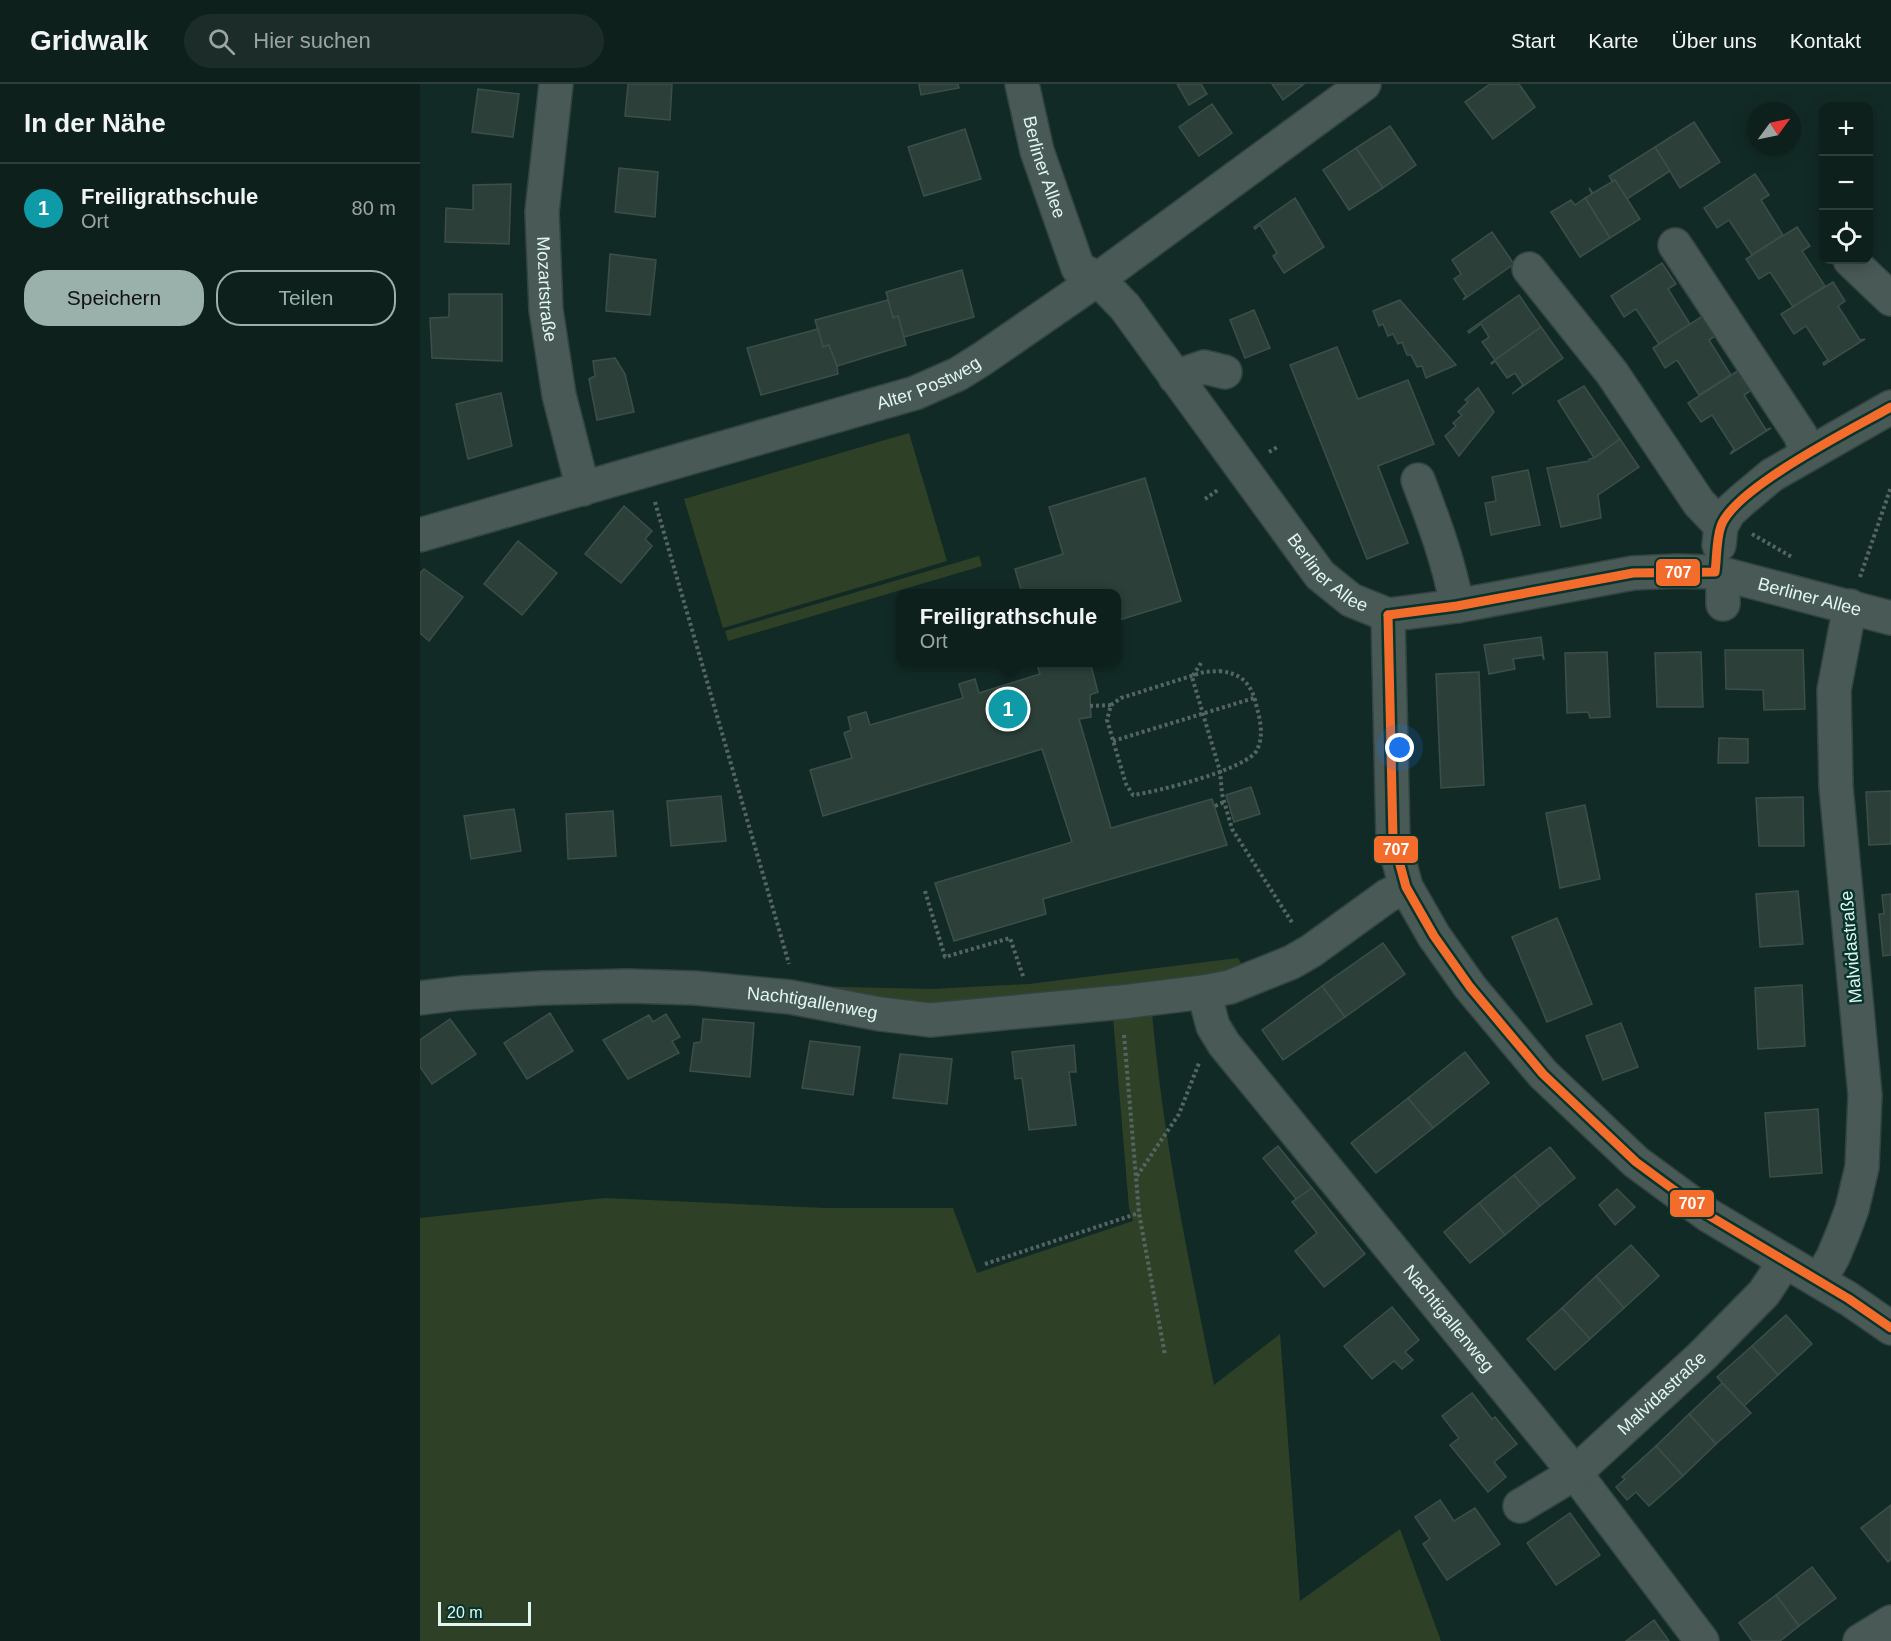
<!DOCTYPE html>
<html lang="de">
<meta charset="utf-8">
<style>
:root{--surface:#0e201c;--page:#1c2d29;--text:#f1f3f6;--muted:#9ba3a3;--line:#2e3e3b;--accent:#99b0ab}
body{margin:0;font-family:Arial,sans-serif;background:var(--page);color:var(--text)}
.controls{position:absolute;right:18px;top:18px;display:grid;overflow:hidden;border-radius:12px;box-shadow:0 3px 15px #0003}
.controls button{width:54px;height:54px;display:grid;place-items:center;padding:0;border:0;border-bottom:2px solid var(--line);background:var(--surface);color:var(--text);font:30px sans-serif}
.compass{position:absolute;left:1327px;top:18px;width:54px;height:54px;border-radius:50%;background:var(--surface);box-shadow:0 3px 15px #0003;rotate:57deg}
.scale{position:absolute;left:18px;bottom:15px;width:93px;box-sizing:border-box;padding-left:6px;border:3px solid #e1f8f2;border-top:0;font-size:16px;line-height:21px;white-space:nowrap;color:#e1f8f2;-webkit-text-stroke:4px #07342c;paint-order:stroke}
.you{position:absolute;left:980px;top:664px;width:21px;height:21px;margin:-15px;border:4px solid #fff;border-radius:50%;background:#1a73e8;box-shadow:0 0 0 9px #1a73e833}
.badge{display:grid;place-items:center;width:39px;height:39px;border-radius:50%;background:var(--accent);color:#fff;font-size:20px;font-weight:700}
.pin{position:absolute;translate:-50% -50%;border:3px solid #fff;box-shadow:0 2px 6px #0006}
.popup{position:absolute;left:476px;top:505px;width:225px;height:78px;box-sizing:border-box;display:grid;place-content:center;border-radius:12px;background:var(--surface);filter:drop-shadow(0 2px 4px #0005);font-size:20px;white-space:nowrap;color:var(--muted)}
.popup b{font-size:22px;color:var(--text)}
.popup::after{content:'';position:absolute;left:50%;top:100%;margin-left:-12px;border:12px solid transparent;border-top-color:var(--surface)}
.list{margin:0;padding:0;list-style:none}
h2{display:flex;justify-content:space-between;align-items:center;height:78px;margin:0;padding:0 24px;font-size:26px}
h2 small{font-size:20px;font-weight:400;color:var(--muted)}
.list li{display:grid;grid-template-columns:39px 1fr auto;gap:18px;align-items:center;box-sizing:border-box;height:90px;padding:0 24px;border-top:2px solid var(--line)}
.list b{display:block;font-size:22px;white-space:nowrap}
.list p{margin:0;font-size:20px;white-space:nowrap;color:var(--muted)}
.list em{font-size:20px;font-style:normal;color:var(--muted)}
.actions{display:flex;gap:12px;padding:18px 24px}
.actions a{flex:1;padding:14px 0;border:2px solid var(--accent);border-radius:24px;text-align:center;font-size:21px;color:var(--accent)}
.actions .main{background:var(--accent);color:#111}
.icon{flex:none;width:33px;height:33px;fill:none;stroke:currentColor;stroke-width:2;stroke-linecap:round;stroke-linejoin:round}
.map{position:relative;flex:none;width:1471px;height:1557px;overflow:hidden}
header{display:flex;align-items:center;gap:36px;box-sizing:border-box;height:84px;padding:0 30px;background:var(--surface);border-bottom:2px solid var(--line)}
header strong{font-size:28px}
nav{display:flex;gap:33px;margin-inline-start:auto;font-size:21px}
.search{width:420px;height:54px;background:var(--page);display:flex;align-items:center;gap:15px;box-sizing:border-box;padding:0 21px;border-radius:33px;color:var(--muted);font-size:22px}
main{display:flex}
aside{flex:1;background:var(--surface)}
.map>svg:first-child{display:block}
.green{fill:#2e4126}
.building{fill:#2c4039;stroke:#3d4e48;stroke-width:1.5}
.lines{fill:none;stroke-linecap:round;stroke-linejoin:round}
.minor-casing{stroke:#324441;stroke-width:36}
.path{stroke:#556562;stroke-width:4;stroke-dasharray:3 3;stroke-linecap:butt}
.minor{stroke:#495956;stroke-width:33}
.bus-1-casing{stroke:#07342c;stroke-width:14}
.bus-1{stroke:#f36c2b;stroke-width:9}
.labels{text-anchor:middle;stroke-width:5;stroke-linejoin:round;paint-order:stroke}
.street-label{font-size:18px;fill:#e1f8f2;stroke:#07342c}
.line-badge{stroke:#07342c;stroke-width:2}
.badge-label{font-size:16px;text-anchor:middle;font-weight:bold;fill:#fff}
</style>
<header>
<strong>Gridwalk</strong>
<div class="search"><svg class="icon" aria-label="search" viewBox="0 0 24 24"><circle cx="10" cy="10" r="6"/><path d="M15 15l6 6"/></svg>Hier suchen</div>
<nav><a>Start</a><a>Karte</a><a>Über uns</a><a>Kontakt</a></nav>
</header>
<main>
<aside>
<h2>In der Nähe<small></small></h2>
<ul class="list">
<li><span class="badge" style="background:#0f9aa8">1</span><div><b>Freiligrathschule</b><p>Ort</p></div><em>80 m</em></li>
</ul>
<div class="actions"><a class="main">Speichern</a><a>Teilen</a></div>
</aside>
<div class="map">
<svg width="1471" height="1557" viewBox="0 0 1471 1557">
<rect width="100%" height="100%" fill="#122a26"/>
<!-- green -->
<g class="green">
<path d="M489 349 527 477 303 544 264 415Z"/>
<path d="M559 472 562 482 308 557 305 547Z"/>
<path d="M818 874 824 885 811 889 706 902 513 923 383 902 511 905 609 900Z"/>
<path d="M732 929C743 1055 769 1178 794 1301L860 1250 880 1517 980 1445 1021 1557H0V1134L185 1114 405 1124H533L557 1189 713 1137 709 1124 693 933Z"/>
</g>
<!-- building -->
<g class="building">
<path d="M208 0H252L250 36 205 32Z"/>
<path d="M499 0H538L539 4 501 11Z"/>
<path d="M757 0H781L787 10 769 21Z"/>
<path d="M852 0H884L863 16Z"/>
<path d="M1070 0H1099L1115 23 1073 55 1045 18Z"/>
<path d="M58 5 99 10 93 53 52 48Z"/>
<path d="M792 20 812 49 779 72 759 43Z"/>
<path d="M1274 38 1300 78 1260 104 1235 63Z"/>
<path d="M970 42 996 81 963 104 936 64Z"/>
<path d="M545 45 561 95 504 112 488 63Z"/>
<path d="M1235 63 1250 87 1207 115 1195 96 1192 97 1189 92Z"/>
<path d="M936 64 963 104 929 126 903 86Z"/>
<path d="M199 84 238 88 235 133 195 128Z"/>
<path d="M1335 90 1349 111 1341 116 1363 151 1332 171 1309 136 1297 144 1284 124Z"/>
<path d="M1195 96 1220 135 1190 154 1165 114 1172 110 1169 104 1173 109Z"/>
<path d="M91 100 89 160 25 158 26 124 53 126V101Z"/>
<path d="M875 114 904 163 864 189 853 172 857 169 840 141 835 145 834 143Z"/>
<path d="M1165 114 1190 154 1160 173 1131 128 1151 116 1155 121Z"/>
<path d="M1377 143 1390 162 1382 167 1405 202 1373 223 1350 188 1339 195 1326 175Z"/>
<path d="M1072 148 1094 180 1043 216 1046 212 1034 195 1041 190 1032 176Z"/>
<path d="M190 170 236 176 230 231 186 227Z"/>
<path d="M1242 179 1256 200 1248 205 1270 240 1239 260 1216 225 1204 233 1191 212Z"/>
<path d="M542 186 554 233 484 253 478 232 473 234 466 208Z"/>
<path d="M1413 198 1425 217 1418 222 1440 256 1445 255 1404 281 1403 279 1408 276 1386 242 1374 250 1361 230Z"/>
<path d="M29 210H82V277L12 274 10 234 29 233Z"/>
<path d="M1099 211 1121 243 1075 276 1062 258 1069 253 1061 240 1049 249 1048 247Z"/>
<path d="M468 216 473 234 478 232 486 261 417 282 409 261 403 263 395 236Z"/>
<path d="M980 216 1036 281 1006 294 1002 282 997 283 991 271H987L982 258 978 260 973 250 968 252 963 240 959 242 953 227Z"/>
<path d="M834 226 850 264 825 274 810 236Z"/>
<path d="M1284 231 1297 251 1289 256 1311 291 1279 311 1257 276 1245 284 1233 264Z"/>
<path d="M1121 243 1143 274 1092 310 1103 301 1095 289 1087 294 1075 277 1072 280 1071 279Z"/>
<path d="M398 245 403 263 409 261 417 282 418 290 341 311 327 264Z"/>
<path d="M917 263 938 315 988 296 1014 360 958 382 988 459 947 475 870 281Z"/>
<path d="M195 274 205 290 214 328 177 336 169 295 175 292 173 277Z"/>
<path d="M1319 286 1332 306 1324 311 1346 346 1351 344 1310 370 1314 365 1292 331 1281 338 1268 319Z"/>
<path d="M1164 302 1200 355 1174 374 1138 317Z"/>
<path d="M1058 304 1074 328 1039 372 1025 352 1036 342 1033 339 1042 331 1038 328 1048 318 1045 316Z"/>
<path d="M81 309 92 362 48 375 36 320Z"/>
<path d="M1200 355 1219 383 1178 411 1181 434 1141 443 1127 384 1169 377V375L1174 374Z"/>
<path d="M1108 386 1120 441 1071 451 1065 419 1076 417 1072 393Z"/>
<path d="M725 394 761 517 696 537V510H602L595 485 643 470 629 423Z"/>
<path d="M204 422 232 447 225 455 232 462 201 499 165 470Z"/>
<path d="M98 457 137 489 102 531 64 500Z"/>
<path d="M4 485 43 513 9 557 0 549V489Z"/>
<path d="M1121 553 1124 576 1122 571 1093 575 1095 585 1069 590 1064 561Z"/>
<path d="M1305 566H1383L1385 625 1344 626 1343 606 1306 605Z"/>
<path d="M1187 568 1190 633 1170 634 1168 628 1147 629 1145 569Z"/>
<path d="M1281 568 1283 623H1237L1235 569Z"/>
<path d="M616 578H670L678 608 670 611 671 633 659 635 691 744 792 715 807 761 623 815 626 830 534 857 515 799 652 758 622 665 403 732 390 686 432 674 424 649 431 646 428 633 446 628 450 641 543 614 539 600 555 595 559 609 620 590Z"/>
<path d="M1059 588 1064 701 1021 704 1016 590Z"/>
<path d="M1299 654 1328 655V679H1298Z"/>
<path d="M831 703 840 730 814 738 806 711Z"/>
<path d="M1471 707V760L1449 761 1446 708Z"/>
<path d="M301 712 306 757 251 762 247 717Z"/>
<path d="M1383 713 1384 762H1339L1336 714Z"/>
<path d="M1165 721 1180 795 1140 804 1126 729Z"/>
<path d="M94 725 101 767 51 775 44 732Z"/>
<path d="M193 727 196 772 148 775 146 730Z"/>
<path d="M1378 807 1383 860 1340 863 1336 810Z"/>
<path d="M1471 810V871L1463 872 1459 830H1464L1462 811Z"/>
<path d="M1137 834 1172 920 1127 938 1092 853Z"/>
<path d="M963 859 985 890 925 933 902 902Z"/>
<path d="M1382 901 1385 962 1338 965 1335 904Z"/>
<path d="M902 902 925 933 863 976 842 946Z"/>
<path d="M130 929 153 967 107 995 84 959Z"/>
<path d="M246 930 260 953 252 957 259 969 208 995 183 956 229 931 233 938Z"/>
<path d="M30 935 56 970 12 1000 0 983V956Z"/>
<path d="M283 935 334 939 330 993 270 987 274 959 281 958Z"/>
<path d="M1201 939 1218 983 1183 996 1166 952Z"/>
<path d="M390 957 440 963 433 1011 382 1004Z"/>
<path d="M654 961 656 988H649L656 1041 609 1046 602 994 595 995 592 968Z"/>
<path d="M1045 968 1069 999 1013 1044 988 1014Z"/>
<path d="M480 970 532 975 527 1020 473 1014Z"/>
<path d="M988 1014 1013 1044 956 1089 931 1059Z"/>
<path d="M1398 1025 1402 1089 1350 1093 1345 1029Z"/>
<path d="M858 1062 892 1104 877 1116 843 1074Z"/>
<path d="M1130 1063 1155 1094 1120 1122 1094 1091Z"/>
<path d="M1094 1091 1120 1122 1085 1151 1059 1119Z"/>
<path d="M892 1104 945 1170 904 1203 875 1167 897 1149 872 1118Z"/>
<path d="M1197 1105 1215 1123 1195 1141 1179 1121Z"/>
<path d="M1059 1119 1085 1151 1050 1179 1024 1148Z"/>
<path d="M1211 1161 1239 1192 1204 1224 1176 1192Z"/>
<path d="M1176 1192 1204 1224 1170 1255 1142 1224Z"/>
<path d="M972 1223 999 1256 985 1268 993 1276 982 1285 974 1277 952 1295 924 1262Z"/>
<path d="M1142 1224 1170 1255 1135 1286 1107 1255Z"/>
<path d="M1366 1231 1392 1260 1358 1291 1332 1262Z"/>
<path d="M1332 1262 1358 1291 1324 1322 1297 1293Z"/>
<path d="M1302 1299 1331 1329 1296 1360 1269 1330Z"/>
<path d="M1052 1309 1072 1335 1075 1333 1097 1360 1074 1378 1086 1393 1068 1408 1030 1361 1039 1354 1022 1332Z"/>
<path d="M1269 1330 1296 1360 1263 1392 1236 1362Z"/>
<path d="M1236 1362 1263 1392 1229 1422 1216 1408 1207 1416 1196 1403 1205 1395 1202 1393Z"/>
<path d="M1020 1416 1034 1437 1055 1424 1080 1460 1027 1496 1003 1460 1010 1455 995 1433Z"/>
<path d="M1471 1421V1475L1468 1478 1441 1444Z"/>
<path d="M1150 1429 1180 1471 1136 1501 1107 1459Z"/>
<path d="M1392 1483 1416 1514 1379 1542 1356 1511Z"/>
<path d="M1356 1511 1379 1542 1360 1557H1332L1319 1539Z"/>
<path d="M1234 1536 1249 1557H1206Z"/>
</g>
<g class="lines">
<!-- minor casing -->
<g class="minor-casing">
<g id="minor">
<path id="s1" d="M136 0 122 128 126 226 139 311 163 405"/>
<path id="s2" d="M602 0 617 67 658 184 678 195 705 223 900 491 931 516 968 531 1037 522 1213 489 1257 487 1295 488 1471 534"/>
<path d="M1255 161 1381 352 1386 371"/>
<path d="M1430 176 1471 215"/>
<path d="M1109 185 1192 289 1279 419 1301 442"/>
<path d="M755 293 784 283 805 288"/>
<path d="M998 396C1014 438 1029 478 1037 522"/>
<path id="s3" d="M0 451 495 309 538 290 562 275 678 195 944 0"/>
<path d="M1299 461 1301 442 1309 428 1321 417 1352 391 1471 323"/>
<path d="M1303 520V490"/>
<path d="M968 531 973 755 986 803 1014 852 1050 903 1123 990 1216 1078 1288 1131 1429 1215 1471 1244"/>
<path id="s4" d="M784 908 793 942 804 960 1155 1389 1282 1557"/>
<path id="s5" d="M0 914 41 909 122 904 207 902 275 904 370 913 460 930 510 936 702 918 784 908 810 903 872 878 891 867 967 812 986 803"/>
<path d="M1399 1197 1413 1173 1423 1149 1432 1125 1442 1083 1445 1011 1416 703 1414 606 1430 522"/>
<path id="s6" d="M1100 1422 1155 1389 1281 1273 1344 1209 1365 1177"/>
<path d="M1440 1557 1471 1538"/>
</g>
</g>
<!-- path -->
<g class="path">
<path d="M849 368 859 362"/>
<path d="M785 415 799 405"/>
<path d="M235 418 369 880"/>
<path d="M1332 450 1372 473"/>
<path d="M1440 493 1471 403"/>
<path d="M781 579 772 593 800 687 802 710 812 745 873 840"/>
<path d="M799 587C818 589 829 596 835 616 839 633 845 649 837 666 828 685 736 708 713 711L706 700 687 636 691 621 701 614 784 588Z"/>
<path d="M670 622 691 621"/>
<path d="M693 657 834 614"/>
<path d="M795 722 804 718"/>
<path d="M505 807 525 873 590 854 604 895"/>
<path d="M704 951 719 1129 745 1271"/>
<path d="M717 1092 759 1030 779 979"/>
<path d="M565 1180 719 1129"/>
</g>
<!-- minor -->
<use href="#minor" class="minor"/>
<!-- bus-1 casing -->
<g class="bus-1-casing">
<g id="bus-1">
<path d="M968 531 973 755 986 803 1014 852 1050 903 1123 990 1216 1078 1288 1131 1429 1215 1471 1244"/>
<path d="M968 531 1037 522 1213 489 1295 488C1297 474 1296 456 1301 442 1314 404 1434 344 1471 323"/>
</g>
</g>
<!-- bus-1 -->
<use href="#bus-1" class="bus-1"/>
</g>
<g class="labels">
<!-- street labels -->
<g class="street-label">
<text dy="6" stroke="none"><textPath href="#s2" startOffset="86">Berliner Allee</textPath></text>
<text dy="6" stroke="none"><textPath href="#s1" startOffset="206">Mozartstraße</textPath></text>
<text dy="6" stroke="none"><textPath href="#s3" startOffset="531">Alter Postweg</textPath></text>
<text dy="6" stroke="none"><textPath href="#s2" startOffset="590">Berliner Allee</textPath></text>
<text dy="6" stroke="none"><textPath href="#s2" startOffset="1094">Berliner Allee</textPath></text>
<text transform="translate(1431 863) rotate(-95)" y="6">Malvidastraße</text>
<text dy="6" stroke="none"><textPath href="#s5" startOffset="394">Nachtigallenweg</textPath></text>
<text dy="6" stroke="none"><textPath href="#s4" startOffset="411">Nachtigallenweg</textPath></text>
<text dy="6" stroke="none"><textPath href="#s6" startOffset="182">Malvidastraße</textPath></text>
</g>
</g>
<g class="line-badge">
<rect x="1235" y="474" width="46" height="29" rx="6" fill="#f36c2b"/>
<rect x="953" y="751" width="46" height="29" rx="6" fill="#f36c2b"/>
<rect x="1249" y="1105" width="46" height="29" rx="6" fill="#f36c2b"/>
</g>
<g class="badge-label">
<text x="1258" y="494">707</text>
<text x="976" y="771">707</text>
<text x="1272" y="1125">707</text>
</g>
</svg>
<div class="controls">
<button>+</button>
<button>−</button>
<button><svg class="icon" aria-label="locate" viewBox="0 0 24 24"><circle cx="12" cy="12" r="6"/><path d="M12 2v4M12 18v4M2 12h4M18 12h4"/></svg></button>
</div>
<svg class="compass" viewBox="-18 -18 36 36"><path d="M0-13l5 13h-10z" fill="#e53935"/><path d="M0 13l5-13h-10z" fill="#9ba3a3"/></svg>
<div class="scale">20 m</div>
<div class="you"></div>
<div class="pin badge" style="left:588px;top:625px;background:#0f9aa8">1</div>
<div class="popup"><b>Freiligrathschule</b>Ort</div>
</div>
</main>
